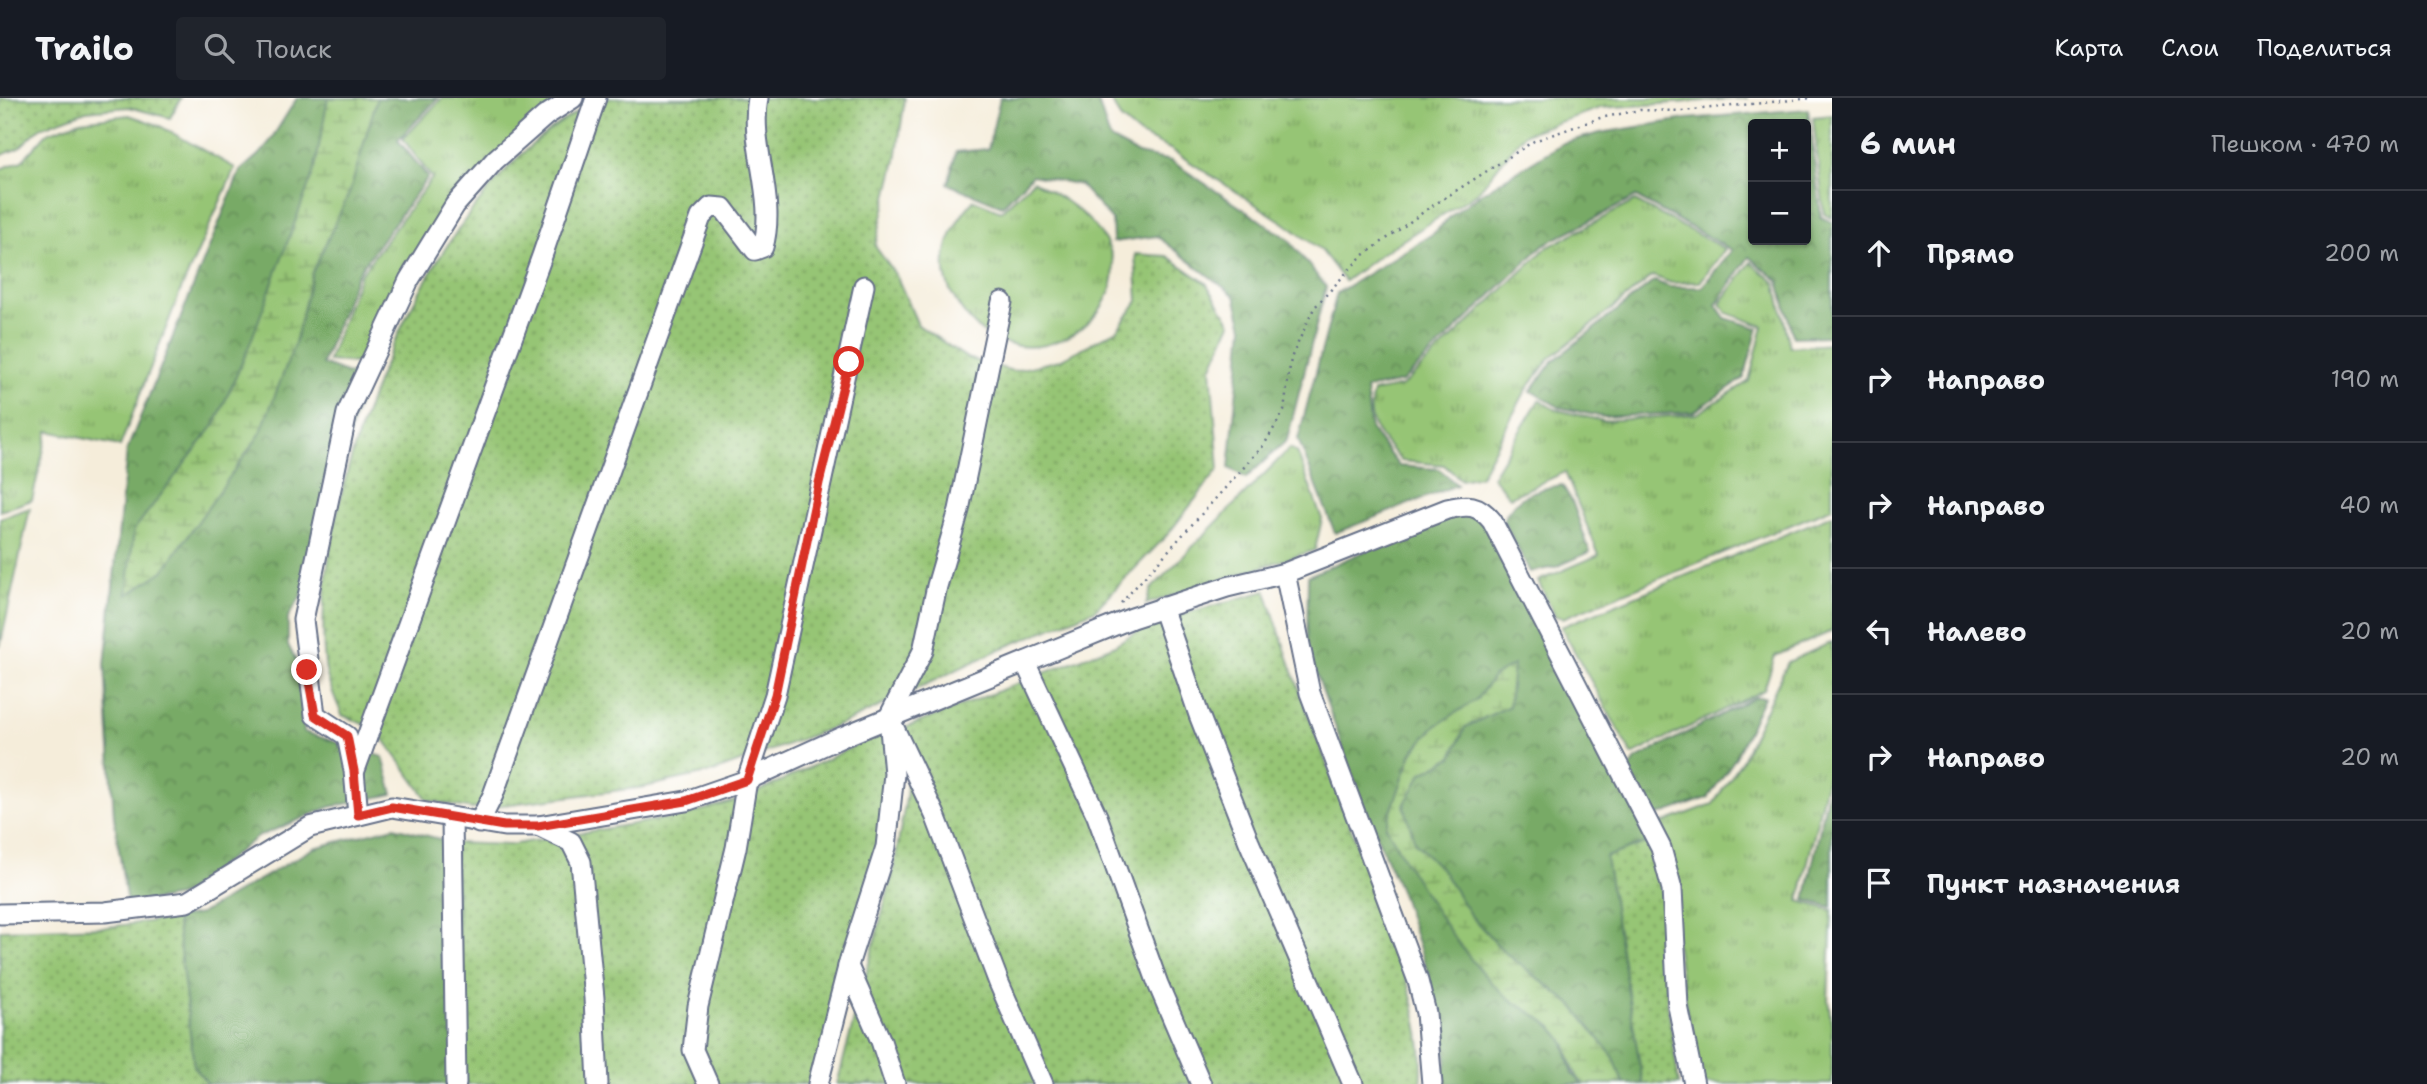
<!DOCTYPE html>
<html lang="ru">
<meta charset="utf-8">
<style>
:root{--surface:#171b24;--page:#20242c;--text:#f1f3f6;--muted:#9ea1a6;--line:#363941}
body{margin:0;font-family:"Shantell Sans",sans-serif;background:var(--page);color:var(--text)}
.controls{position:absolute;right:21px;top:21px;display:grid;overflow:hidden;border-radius:7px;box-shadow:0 2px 5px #0004}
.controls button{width:63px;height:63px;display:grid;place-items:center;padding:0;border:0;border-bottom:2px solid var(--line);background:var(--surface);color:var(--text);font:35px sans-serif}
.stop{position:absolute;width:21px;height:21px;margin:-16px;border:5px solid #d93025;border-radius:50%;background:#fff}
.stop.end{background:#d93025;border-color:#fff;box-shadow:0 2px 7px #0008}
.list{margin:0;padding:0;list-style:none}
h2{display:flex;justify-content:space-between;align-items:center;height:91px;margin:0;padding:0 28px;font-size:30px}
h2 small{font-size:23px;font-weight:400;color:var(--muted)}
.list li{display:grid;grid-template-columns:46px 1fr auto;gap:21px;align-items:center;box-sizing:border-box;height:126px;padding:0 28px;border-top:2px solid var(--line)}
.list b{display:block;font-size:26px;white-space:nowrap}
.list em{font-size:23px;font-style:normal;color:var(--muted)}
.icon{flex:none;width:38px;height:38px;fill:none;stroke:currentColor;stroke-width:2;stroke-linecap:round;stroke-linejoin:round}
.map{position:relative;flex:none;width:1832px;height:986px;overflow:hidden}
header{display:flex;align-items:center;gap:42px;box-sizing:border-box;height:98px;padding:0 35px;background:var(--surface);border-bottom:2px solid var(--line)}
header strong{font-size:33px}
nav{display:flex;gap:38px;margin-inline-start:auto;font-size:24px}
.search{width:490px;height:63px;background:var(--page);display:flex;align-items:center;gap:18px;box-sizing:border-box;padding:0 24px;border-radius:7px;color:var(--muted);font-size:26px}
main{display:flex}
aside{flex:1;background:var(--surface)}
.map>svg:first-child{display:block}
.grass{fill:url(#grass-tufts);stroke:#587a69;stroke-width:2}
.forest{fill:url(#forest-crowns);stroke:#4a6c62;stroke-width:2;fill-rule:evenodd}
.wetland{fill:url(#wetland-marsh);stroke:#587a69;stroke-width:2}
.garden{fill:url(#garden-dots);stroke:#587a69;stroke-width:2}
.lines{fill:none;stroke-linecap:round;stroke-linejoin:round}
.minor-casing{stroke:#677289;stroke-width:23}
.path{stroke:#677289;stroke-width:2.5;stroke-dasharray:2 5;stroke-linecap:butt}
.minor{stroke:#fff;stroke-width:19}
.route{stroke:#d93025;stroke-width:9}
</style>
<header>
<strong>Trailo</strong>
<div class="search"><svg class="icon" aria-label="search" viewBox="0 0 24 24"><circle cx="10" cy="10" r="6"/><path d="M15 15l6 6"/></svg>Поиск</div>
<nav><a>Карта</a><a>Слои</a><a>Поделиться</a></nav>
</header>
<main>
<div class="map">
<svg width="1832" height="986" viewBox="0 0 1832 986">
<defs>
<pattern id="grass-tufts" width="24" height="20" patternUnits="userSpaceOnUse" patternTransform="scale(1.75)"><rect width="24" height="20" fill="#96c574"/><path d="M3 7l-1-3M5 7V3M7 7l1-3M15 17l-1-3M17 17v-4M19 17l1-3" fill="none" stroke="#7aa062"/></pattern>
<pattern id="forest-crowns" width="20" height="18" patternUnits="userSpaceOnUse" patternTransform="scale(1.75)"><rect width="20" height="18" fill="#78aa66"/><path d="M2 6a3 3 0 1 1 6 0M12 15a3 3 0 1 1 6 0" fill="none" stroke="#628b57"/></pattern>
<pattern id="wetland-marsh" width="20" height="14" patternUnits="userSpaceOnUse" patternTransform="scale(1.75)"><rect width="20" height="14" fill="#96c574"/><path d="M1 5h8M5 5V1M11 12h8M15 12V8" fill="none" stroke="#7aa062"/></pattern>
<pattern id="garden-dots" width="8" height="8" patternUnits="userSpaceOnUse" patternTransform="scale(1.75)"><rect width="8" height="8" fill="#96c574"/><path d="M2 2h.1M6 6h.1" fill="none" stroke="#7aa062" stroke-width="1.8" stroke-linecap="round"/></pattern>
</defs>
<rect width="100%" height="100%" fill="#fff"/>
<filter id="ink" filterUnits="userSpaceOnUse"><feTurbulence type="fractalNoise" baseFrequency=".0143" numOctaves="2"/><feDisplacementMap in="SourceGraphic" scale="14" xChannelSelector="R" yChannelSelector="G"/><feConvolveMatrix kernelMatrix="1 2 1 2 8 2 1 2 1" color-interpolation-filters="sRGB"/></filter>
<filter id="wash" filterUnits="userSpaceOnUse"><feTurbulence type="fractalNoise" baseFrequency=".00686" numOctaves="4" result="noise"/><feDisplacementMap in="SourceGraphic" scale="28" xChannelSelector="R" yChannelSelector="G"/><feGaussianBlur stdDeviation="1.57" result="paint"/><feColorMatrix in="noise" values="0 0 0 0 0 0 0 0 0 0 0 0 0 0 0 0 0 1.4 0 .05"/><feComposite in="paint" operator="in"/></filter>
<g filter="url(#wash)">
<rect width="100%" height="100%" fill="#f5edda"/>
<!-- grass -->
<g class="grass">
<path d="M442 0H558L417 156 358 265 328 263 360 177 432 80 403 41Z"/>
<path d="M1110 0H1748L1600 10 1524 36 1477 95 1381 156 1345 183 1321 152 1284 125 1170 51 1140 37 1120 20Z"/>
<path d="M129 17 158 27 235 70 180 194 120 348 48 333 32 402 0 413V71L22 63 47 35 80 23Z"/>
<path d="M1832 17V120L1824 116 1813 19Z"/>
<path d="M1033 83C1060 98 1091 117 1106 144 1147 218 1008 309 951 194 935 161 952 126 974 102L1001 113Z"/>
<path d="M1635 103 1725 151 1700 184 1671 185 1653 178 1549 261 1525 294 1480 378 1461 382 1444 367 1401 363C1381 339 1364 327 1373 294L1402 288 1546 150Z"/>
<path d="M1751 164 1776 185 1790 249 1832 246V410L1563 520 1555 518 1538 483 1599 457 1565 374 1510 399 1492 379 1539 302 1554 311 1603 323 1697 316 1749 283 1763 228 1727 215 1720 206Z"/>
<path d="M1290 350 1297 354 1322 421 1315 452 1146 506 1151 491Z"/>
<path d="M30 410 0 549V420Z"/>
<path d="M1832 417V533L1775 558 1764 592 1632 657 1561 529Z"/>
<path d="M1832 544V658L1799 803 1832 812 1828 901 1832 932V986H1698L1657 727 1713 706 1741 664 1788 564Z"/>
</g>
<!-- forest -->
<g class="forest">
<path d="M297 0H438L398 42 428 79 357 176 322 266 365 282 305 492 288 519V547L302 574 304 634 383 659 393 696 330 709 257 739 181 798 127 806 114 719 105 567 127 352 240 73 265 51Z"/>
<path d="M1000 0H1097L1110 41 1138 56 1171 63 1288 141 1326 189 1287 342 1246 380 1229 370 1243 229 1235 198 1157 138 1113 144 1112 122 1080 87 1032 77 1002 108 948 86 956 54 988 51Z"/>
<path d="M1808 11 1821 119 1832 124V238L1793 239 1779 183 1749 159 1716 207 1725 220 1758 230 1744 280 1694 314 1603 319 1559 309 1531 293 1552 264 1654 183 1670 189H1702L1732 152 1636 99 1543 147 1402 284 1366 291 1371 332 1399 368 1439 371 1457 387 1335 435 1298 341 1337 195 1434 135 1452 117 1480 96 1563 45 1600 35 1686 21ZM1753 26H1806V142H1753Z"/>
<path d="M1562 387 1572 403 1590 454 1556 469 1530 474 1503 422C1516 397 1535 391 1562 387Z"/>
<path d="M1456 413 1486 419 1654 742 1606 759 1643 986H1623L1614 960 1572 907 1504 854 1470 817 1442 772 1415 745 1403 707 1422 675 1452 659 1465 629 1509 608 1494 578 1477 601 1433 630 1412 655 1386 728 1506 898 1542 918 1563 941 1573 976 1583 986H1439L1447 962 1427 872 1400 792 1364 709 1307 549 1308 478Z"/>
<path d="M1755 599H1764L1736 659 1708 700 1653 719 1629 672 1636 661Z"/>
<path d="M1832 674V809L1805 802Z"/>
<path d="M394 729 455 745 464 986H208L194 969 176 820 200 816 314 750Z"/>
</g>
<!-- wetland -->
<g class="wetland">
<path d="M328 0H377L350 93 312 175 295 245 260 336 163 473 127 497 134 432 215 326 248 251 315 70Z"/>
<path d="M1513 567 1509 608 1465 629 1452 659 1422 675 1404 707 1415 745 1442 772 1470 817 1504 854 1572 907 1614 960 1623 986H1583C1568 970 1572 954 1561 939 1546 919 1524 913 1506 898 1465 865 1410 775 1386 728L1412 655 1433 630 1477 601 1494 578Z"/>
</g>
<!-- garden -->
<g class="garden">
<path d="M0 0H181L170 20 129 9 86 13 40 30 19 50 0 58Z"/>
<path d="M606 0H905L896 62 875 148 897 179 918 227 967 260 1013 273 1060 262 1117 232 1138 203 1135 156 1167 158 1206 185 1231 225 1211 270 1219 371 1168 436 1095 512 998 552 847 624 716 673 645 689 472 711 428 702 377 632 342 617C336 601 326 583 325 567 307 393 435 68 606 0Z"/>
<path d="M1266 493C1295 584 1329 673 1363 762 1386 826 1429 918 1421 986H837L893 774 906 700 909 659 899 632 1113 548 1150 525Z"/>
<path d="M889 635 903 655 823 986H464L455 745 509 747 686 717 745 700 861 645Z"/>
<path d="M1654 742 1664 787 1667 902 1679 986H1643L1606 759Z"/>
<path d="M176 820 194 969 208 986H0V832L108 829Z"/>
</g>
</g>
<g filter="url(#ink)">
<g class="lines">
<!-- minor casing -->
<g class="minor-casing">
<g id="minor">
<path d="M1285 475 1310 595 1418 883 1426 915 1432 986"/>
<path d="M1162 509 1199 617 1249 744 1353 986"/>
<path d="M1025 564 1097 718 1158 886 1201 986"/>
<path d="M894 630 935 717 999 885 1043 986"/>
<path d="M355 672 542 158 596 0"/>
<path d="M358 717 354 673 347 638 315 617 303 522 347 315 409 182 455 107 495 62 545 18 573 0"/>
<path d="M452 721 456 986"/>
<path d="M479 725 493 697 701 119 711 109 723 110 755 152 763 149C777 99 749 49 758 0"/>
<path d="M538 728 571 744 581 764 594 900 598 986"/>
<path d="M0 816 105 814 187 804 310 729 392 709 504 728H538L686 703 747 682 842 639 1132 520 1227 489 1285 475 1447 411C1468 406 1478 406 1492 423L1661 750 1672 791 1678 908 1694 986"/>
<path d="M848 868 881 943 895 986"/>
<path d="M708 986 693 952 698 908 736 750 747 682 775 597 864 188"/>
<path d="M818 986 850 861 886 749 894 676 889 619 923 553 937 488 959 412 1002 204"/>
</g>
</g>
<!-- path -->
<path class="path" d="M1121 505 1264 347 1284 313 1291 260 1314 210 1360 160 1429 110 1534 43 1600 20 1640 12 1682 13 1812 0"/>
<!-- minor -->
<use href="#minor" class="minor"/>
</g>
</g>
<g class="lines" filter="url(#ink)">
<!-- route -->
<path class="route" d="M307 572 315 617 347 638 354 673 358 717 392 709 504 728H538L686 703 747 682 775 597 819 385 849 264"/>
</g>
</svg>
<div class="controls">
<button>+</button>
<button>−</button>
</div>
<div class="stop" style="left:849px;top:264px"></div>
<div class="stop end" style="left:307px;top:572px"></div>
</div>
<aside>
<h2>6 мин<small>Пешком · 470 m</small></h2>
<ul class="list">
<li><svg class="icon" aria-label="ahead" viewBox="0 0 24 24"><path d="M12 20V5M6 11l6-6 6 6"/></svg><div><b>Прямо</b></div><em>200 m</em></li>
<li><svg class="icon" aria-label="right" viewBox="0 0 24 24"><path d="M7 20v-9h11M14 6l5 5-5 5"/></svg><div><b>Направо</b></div><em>190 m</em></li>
<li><svg class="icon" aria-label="right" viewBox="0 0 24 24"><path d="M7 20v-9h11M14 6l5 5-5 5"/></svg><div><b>Направо</b></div><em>40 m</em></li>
<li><svg class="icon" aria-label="left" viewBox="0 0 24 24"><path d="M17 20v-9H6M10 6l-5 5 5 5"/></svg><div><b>Налево</b></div><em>20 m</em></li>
<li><svg class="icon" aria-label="right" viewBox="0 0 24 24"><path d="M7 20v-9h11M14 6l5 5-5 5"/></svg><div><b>Направо</b></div><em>20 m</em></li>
<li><svg class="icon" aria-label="arrive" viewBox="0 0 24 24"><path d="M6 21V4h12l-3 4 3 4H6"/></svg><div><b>Пункт назначения</b></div></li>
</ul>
</aside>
</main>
